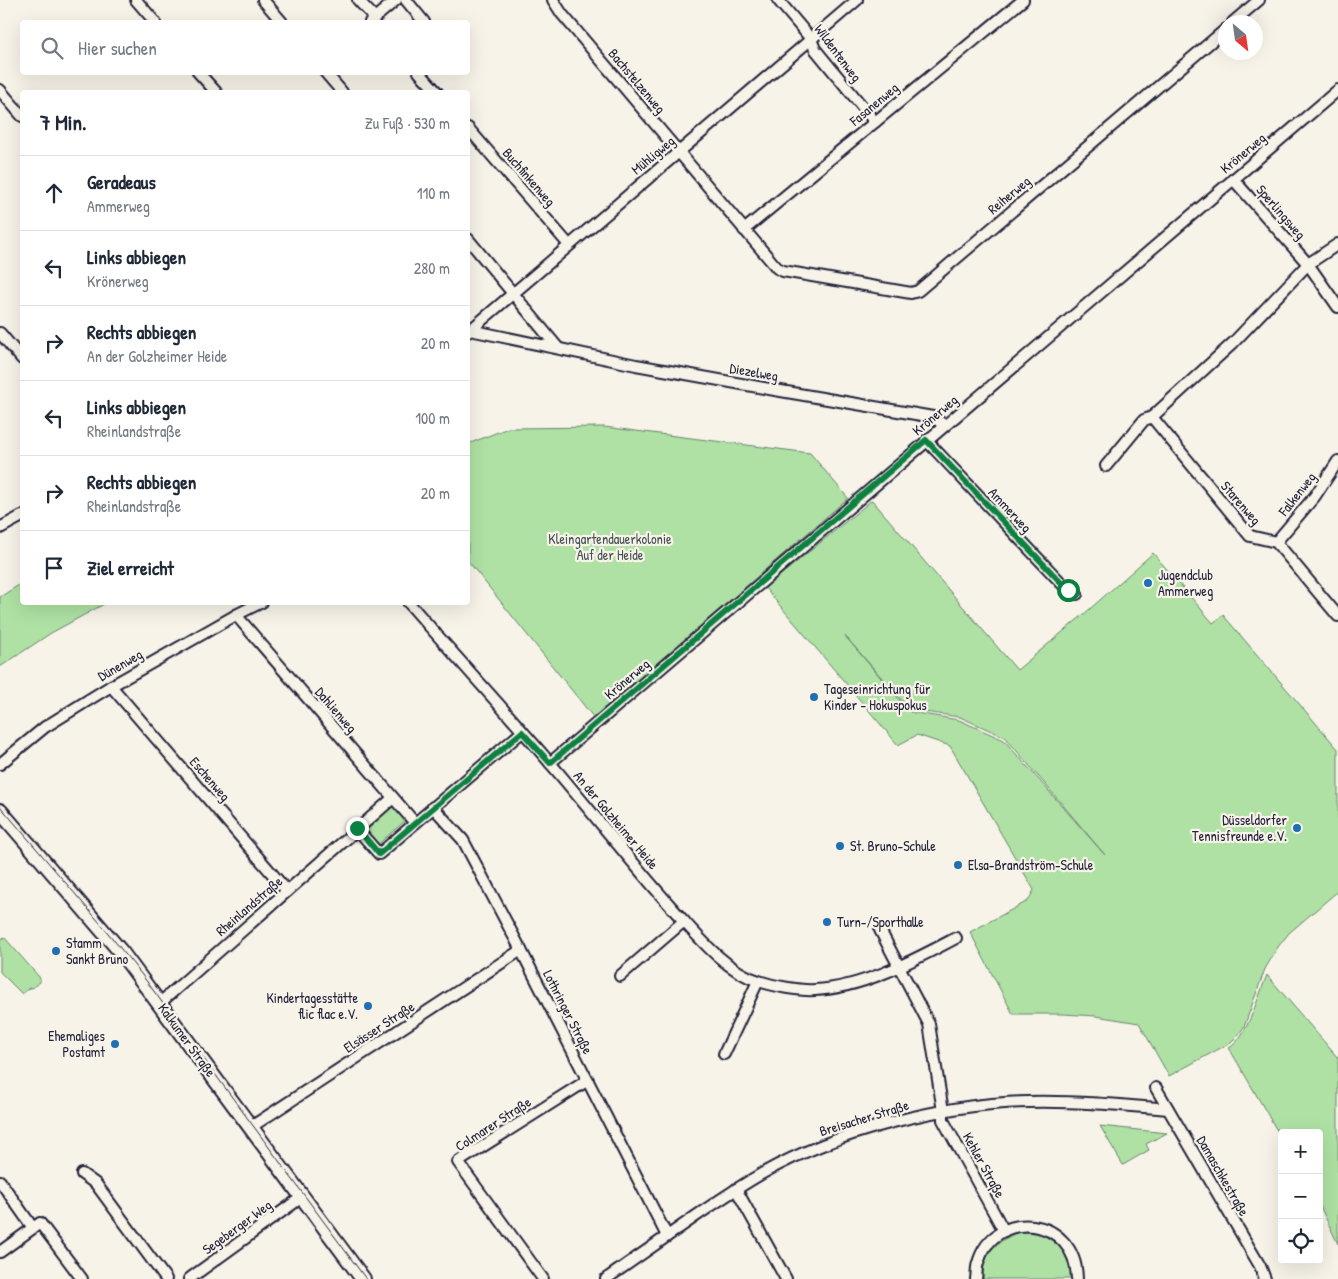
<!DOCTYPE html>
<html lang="de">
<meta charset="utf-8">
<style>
:root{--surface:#fff;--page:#f2f2f3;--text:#1f2937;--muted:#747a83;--line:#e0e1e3}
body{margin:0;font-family:"Patrick Hand",sans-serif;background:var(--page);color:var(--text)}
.controls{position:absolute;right:15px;bottom:15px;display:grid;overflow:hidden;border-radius:5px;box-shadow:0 5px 20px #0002}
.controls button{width:45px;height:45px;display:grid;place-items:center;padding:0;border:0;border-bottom:1px solid var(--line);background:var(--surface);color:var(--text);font:25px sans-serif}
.compass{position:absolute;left:1218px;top:15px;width:45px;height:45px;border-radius:50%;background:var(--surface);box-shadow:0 5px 20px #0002;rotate:151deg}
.stop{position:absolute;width:15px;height:15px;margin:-11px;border:4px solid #0b8043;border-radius:50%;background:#fff}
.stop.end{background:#0b8043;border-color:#fff;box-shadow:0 1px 5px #0008}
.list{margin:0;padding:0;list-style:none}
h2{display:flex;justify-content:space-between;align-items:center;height:65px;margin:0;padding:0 20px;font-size:21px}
h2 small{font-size:16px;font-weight:400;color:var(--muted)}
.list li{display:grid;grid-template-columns:32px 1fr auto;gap:15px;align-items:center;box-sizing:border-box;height:75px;padding:0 20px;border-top:1px solid var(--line)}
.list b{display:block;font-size:19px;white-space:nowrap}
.list p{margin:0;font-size:16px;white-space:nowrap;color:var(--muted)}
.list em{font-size:16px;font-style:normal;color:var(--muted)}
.icon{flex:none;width:28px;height:28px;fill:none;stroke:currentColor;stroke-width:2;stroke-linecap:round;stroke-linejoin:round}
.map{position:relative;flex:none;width:1338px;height:1279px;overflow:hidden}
.search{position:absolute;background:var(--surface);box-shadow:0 5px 20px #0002;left:20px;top:20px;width:450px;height:55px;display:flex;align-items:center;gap:12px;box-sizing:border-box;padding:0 18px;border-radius:5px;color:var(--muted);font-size:19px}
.panel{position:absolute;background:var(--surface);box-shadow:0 5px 20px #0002;left:20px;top:90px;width:450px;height:515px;border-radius:5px}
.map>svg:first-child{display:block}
.green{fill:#aee1a3;stroke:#68826f;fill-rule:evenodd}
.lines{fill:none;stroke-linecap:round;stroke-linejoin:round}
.street-casing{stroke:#22223b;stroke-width:14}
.secondary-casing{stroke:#22223b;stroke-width:18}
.street{stroke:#f7f3e8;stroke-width:10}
.secondary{stroke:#f7f3e8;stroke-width:14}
.tram{stroke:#22223b;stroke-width:1}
.route{stroke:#0b8043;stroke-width:6}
.poi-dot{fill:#1f6fb2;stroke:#f7f3e8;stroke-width:2}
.labels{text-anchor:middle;stroke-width:4.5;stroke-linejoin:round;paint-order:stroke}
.street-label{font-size:14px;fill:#22223b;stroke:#f7f3e8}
.park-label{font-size:14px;fill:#455255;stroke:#f7f3e8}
.poi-label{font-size:14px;fill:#22223b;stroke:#f7f3e8;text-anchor:start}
</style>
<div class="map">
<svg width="1338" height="1279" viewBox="0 0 1338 1279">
<rect width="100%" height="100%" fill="#f7f3e8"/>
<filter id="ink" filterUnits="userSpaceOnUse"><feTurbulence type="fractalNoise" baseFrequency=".02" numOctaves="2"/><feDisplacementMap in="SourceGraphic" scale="10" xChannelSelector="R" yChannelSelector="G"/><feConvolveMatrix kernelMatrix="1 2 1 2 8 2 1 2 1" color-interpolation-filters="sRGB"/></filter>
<g filter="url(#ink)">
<!-- green -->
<g class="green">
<path d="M604 427 810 453 848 498 594 718 468 561V444L508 428Z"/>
<path d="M872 500 1017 670 1083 615 1153 553 1213 623 1223 615 1338 749V891L1289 933 1278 947 1265 969 1244 1027 1239 1034 1230 1043 1169 1076 1139 1023 1096 1016 1063 1014H1013L970 932 1028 901 1034 890 950 746 917 735 898 745 765 588ZM845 636 910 710 960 717 1005 737 1105 855 1004 740 959 720 910 712Z"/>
<path d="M22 583V602L106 603 51 633 0 667V597Z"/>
<path d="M393 806 406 820 376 846 363 831Z"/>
<path d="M4 937 40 978V982L32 988H29L22 994 0 972V940Z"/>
<path d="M1267 975 1338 1058V1244L1319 1204V1133H1282V1139L1229 1048C1247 1038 1259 994 1267 975Z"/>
<path d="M1100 1126 1167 1133 1146 1144 1149 1150 1123 1165Z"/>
<path d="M1019 1232C1038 1232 1058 1236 1068 1255 1071 1262 1071 1272 1073 1279H983C982 1253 997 1241 1019 1232Z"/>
</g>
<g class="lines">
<!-- street casing -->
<g class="street-casing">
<g id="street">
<path d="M136 0 155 22"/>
<path d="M263 0 282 22"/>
<path d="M358 0 375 18"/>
<path d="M406 0 424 22"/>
<path d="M553 0 562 14 777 268 783 271 911 293 918 291 938 274 1226 29"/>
<path d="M778 0 811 39 815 49 875 122"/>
<path d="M370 22 396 0"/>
<path d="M1233 22 1259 0"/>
<path d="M198 72 216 92"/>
<path d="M325 72 342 92"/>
<path d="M419 72 437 92"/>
<path d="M0 90 22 116"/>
<path d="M468 128 569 245"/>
<path d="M1233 179 1308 264 1338 307"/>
<path d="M744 230 1023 0"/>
<path d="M468 239 558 348"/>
<path d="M470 330 636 365 775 390 933 417 944 425"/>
<path d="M468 332 857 0"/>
<path d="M0 333 22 359"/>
<path d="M1152 417 1250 536 1276 542 1338 616"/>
<path d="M926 440 1068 590 1077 594"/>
<path d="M1106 466 1144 420 1152 417 1233 343 1308 264 1338 244"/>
<path d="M0 528 22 516"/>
<path d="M1276 542 1315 496 1338 461"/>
<path d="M408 602C455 656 504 709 551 764 592 812 631 862 673 909 696 934 725 971 759 981 773 986 800 991 815 990 863 988 914 960 956 938"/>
<path d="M236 615 415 823"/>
<path d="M111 686 287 891"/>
<path d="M550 763 1338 90"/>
<path d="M0 764 45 727 111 686 236 615 262 602"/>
<path d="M433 807 463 840 521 950 667 1236"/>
<path d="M357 829 379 854 522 732"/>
<path d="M880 930 929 1024 943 1111V1120L1004 1231"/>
<path d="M620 976 684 921"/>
<path d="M160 1003 393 798"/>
<path d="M724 1054 758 981"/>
<path d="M1156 1088 1260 1266 1265 1279"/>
<path d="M251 1127 521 950"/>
<path d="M82 1174 96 1184 166 1279"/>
<path d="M0 1181 33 1228"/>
<path d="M736 1189 786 1279"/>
<path d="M0 1252 40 1223 82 1279"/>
<path d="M189 1279 302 1197"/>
<path d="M543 1279 458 1162 588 1080"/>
<path d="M606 1279C636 1258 666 1237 696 1216 718 1201 740 1186 763 1173 838 1131 942 1104 1028 1102 1075 1101 1121 1105 1168 1109"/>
<path d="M976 1279C977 1274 976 1268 978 1263 994 1207 1076 1215 1077 1279"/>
</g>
</g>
<!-- secondary casing -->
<g class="secondary-casing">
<path id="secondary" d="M0 811 121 952 363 1279"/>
</g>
<!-- street -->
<use href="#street" class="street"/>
<!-- secondary -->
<use href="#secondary" class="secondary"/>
<!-- tram -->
<path class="tram" d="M0 806 100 923 142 975 366 1279"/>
</g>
</g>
<g class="lines" filter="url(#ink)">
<!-- route -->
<path class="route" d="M357 828 379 854 522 732 550 763 926 440 1068 590"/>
</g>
<!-- markers -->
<g class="poi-dot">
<circle cx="1148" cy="583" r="5"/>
<circle cx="814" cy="697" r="5"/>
<circle cx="1297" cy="828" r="5"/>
<circle cx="840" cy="846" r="5"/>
<circle cx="958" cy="865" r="5"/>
<circle cx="827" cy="922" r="5"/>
<circle cx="56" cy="951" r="5"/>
<circle cx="368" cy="1006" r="5"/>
<circle cx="115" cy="1044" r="5"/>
</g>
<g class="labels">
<!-- street labels -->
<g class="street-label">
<text transform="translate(838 53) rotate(53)" y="5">Wildentenweg</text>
<text transform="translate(637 81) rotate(50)" y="5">Bachstelzenweg</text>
<text transform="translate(874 104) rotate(-40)" y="5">Fasanenweg</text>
<text transform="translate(1243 153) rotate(-40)" y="5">Krönerweg</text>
<text transform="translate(653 155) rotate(-40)" y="5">Mühligweg</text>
<text transform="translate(529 177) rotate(49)" y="5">Buchfinkenweg</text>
<text transform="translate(1009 195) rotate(-40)" y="5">Reiherweg</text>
<text transform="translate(1281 212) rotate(49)" y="5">Sperlingsweg</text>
<text transform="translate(754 372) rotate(10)" y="5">Diezelweg</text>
<text transform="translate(935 415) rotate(-40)" y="5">Krönerweg</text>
<text transform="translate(1297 494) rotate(-52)" y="5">Falkenweg</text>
<text transform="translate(1241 503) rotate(49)" y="5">Starenweg</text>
<text transform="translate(1010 510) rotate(47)" y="5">Ammerweg</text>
<text transform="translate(120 665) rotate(-30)" y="5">Dünenweg</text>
<text transform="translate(627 679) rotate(-40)" y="5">Krönerweg</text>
<text transform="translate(336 710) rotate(49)" y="5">Dahlienweg</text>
<text transform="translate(210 779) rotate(49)" y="5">Eschenweg</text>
<text transform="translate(616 820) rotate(50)" y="5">An der Golzheimer Heide</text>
<text transform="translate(249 906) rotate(-41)" y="5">Rheinlandstraße</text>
<text transform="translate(568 1012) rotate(63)" y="5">Lothringer Straße</text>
<text transform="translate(379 1027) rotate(-33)" y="5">Elsässer Straße</text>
<text transform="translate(187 1040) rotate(54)" y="5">Kalkumer Straße</text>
<text transform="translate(864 1118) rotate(-17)" y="5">Breisacher Straße</text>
<text transform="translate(493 1124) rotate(-33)" y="5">Colmarer Straße</text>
<text transform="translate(984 1165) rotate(61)" y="5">Kehler Straße</text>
<text transform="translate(1223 1176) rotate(60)" y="5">Damaschkestraße</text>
<text transform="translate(237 1227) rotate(-36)" y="5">Segeberger Weg</text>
</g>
<!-- park labels -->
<g class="park-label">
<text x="610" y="544">Kleingartendauerkolonie<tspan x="610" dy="16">Auf der Heide</tspan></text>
</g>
<!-- poi labels -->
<g class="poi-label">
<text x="1158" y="580">Jugendclub<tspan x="1158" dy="16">Ammerweg</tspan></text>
<text x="824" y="694">Tageseinrichtung für<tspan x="824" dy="16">Kinder - Hokuspokus</tspan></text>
<text x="1287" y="825" text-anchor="end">Düsseldorfer<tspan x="1287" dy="16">Tennisfreunde e.V.</tspan></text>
<text x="850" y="851">St. Bruno-Schule</text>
<text x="968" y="870">Elsa-Brandström-Schule</text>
<text x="837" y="927">Turn-/Sporthalle</text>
<text x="66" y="948">Stamm<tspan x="66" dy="16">Sankt Bruno</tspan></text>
<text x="358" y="1003" text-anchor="end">Kindertagesstätte<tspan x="358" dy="16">flic flac e.V.</tspan></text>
<text x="105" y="1041" text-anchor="end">Ehemaliges<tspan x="105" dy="16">Postamt</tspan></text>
</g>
</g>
</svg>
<div class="controls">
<button>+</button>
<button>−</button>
<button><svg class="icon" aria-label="locate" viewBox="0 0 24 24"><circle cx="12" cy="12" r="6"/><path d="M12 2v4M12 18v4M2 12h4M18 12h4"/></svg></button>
</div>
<svg class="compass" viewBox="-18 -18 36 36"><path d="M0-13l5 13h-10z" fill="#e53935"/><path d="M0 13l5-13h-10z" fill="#747a83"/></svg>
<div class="stop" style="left:1068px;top:590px"></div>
<div class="stop end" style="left:357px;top:828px"></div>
<div class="search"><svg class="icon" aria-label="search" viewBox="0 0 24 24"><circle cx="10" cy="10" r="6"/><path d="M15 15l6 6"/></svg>Hier suchen</div>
<section class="panel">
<h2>7 Min.<small>Zu Fuß · 530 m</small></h2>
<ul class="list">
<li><svg class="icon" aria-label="ahead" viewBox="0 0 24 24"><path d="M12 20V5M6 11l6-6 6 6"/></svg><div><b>Geradeaus</b><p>Ammerweg</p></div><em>110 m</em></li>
<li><svg class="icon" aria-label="left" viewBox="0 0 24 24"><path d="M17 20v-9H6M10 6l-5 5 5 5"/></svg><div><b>Links abbiegen</b><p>Krönerweg</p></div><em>280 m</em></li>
<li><svg class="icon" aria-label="right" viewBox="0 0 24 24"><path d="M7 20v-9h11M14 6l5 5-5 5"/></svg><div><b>Rechts abbiegen</b><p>An der Golzheimer Heide</p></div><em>20 m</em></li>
<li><svg class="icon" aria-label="left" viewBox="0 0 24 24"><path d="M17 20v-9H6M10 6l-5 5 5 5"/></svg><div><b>Links abbiegen</b><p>Rheinlandstraße</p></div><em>100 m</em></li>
<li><svg class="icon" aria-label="right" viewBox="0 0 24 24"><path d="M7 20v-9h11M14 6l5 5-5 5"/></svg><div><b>Rechts abbiegen</b><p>Rheinlandstraße</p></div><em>20 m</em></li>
<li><svg class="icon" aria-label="arrive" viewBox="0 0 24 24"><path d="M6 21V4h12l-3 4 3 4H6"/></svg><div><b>Ziel erreicht</b></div></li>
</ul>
</section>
</div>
